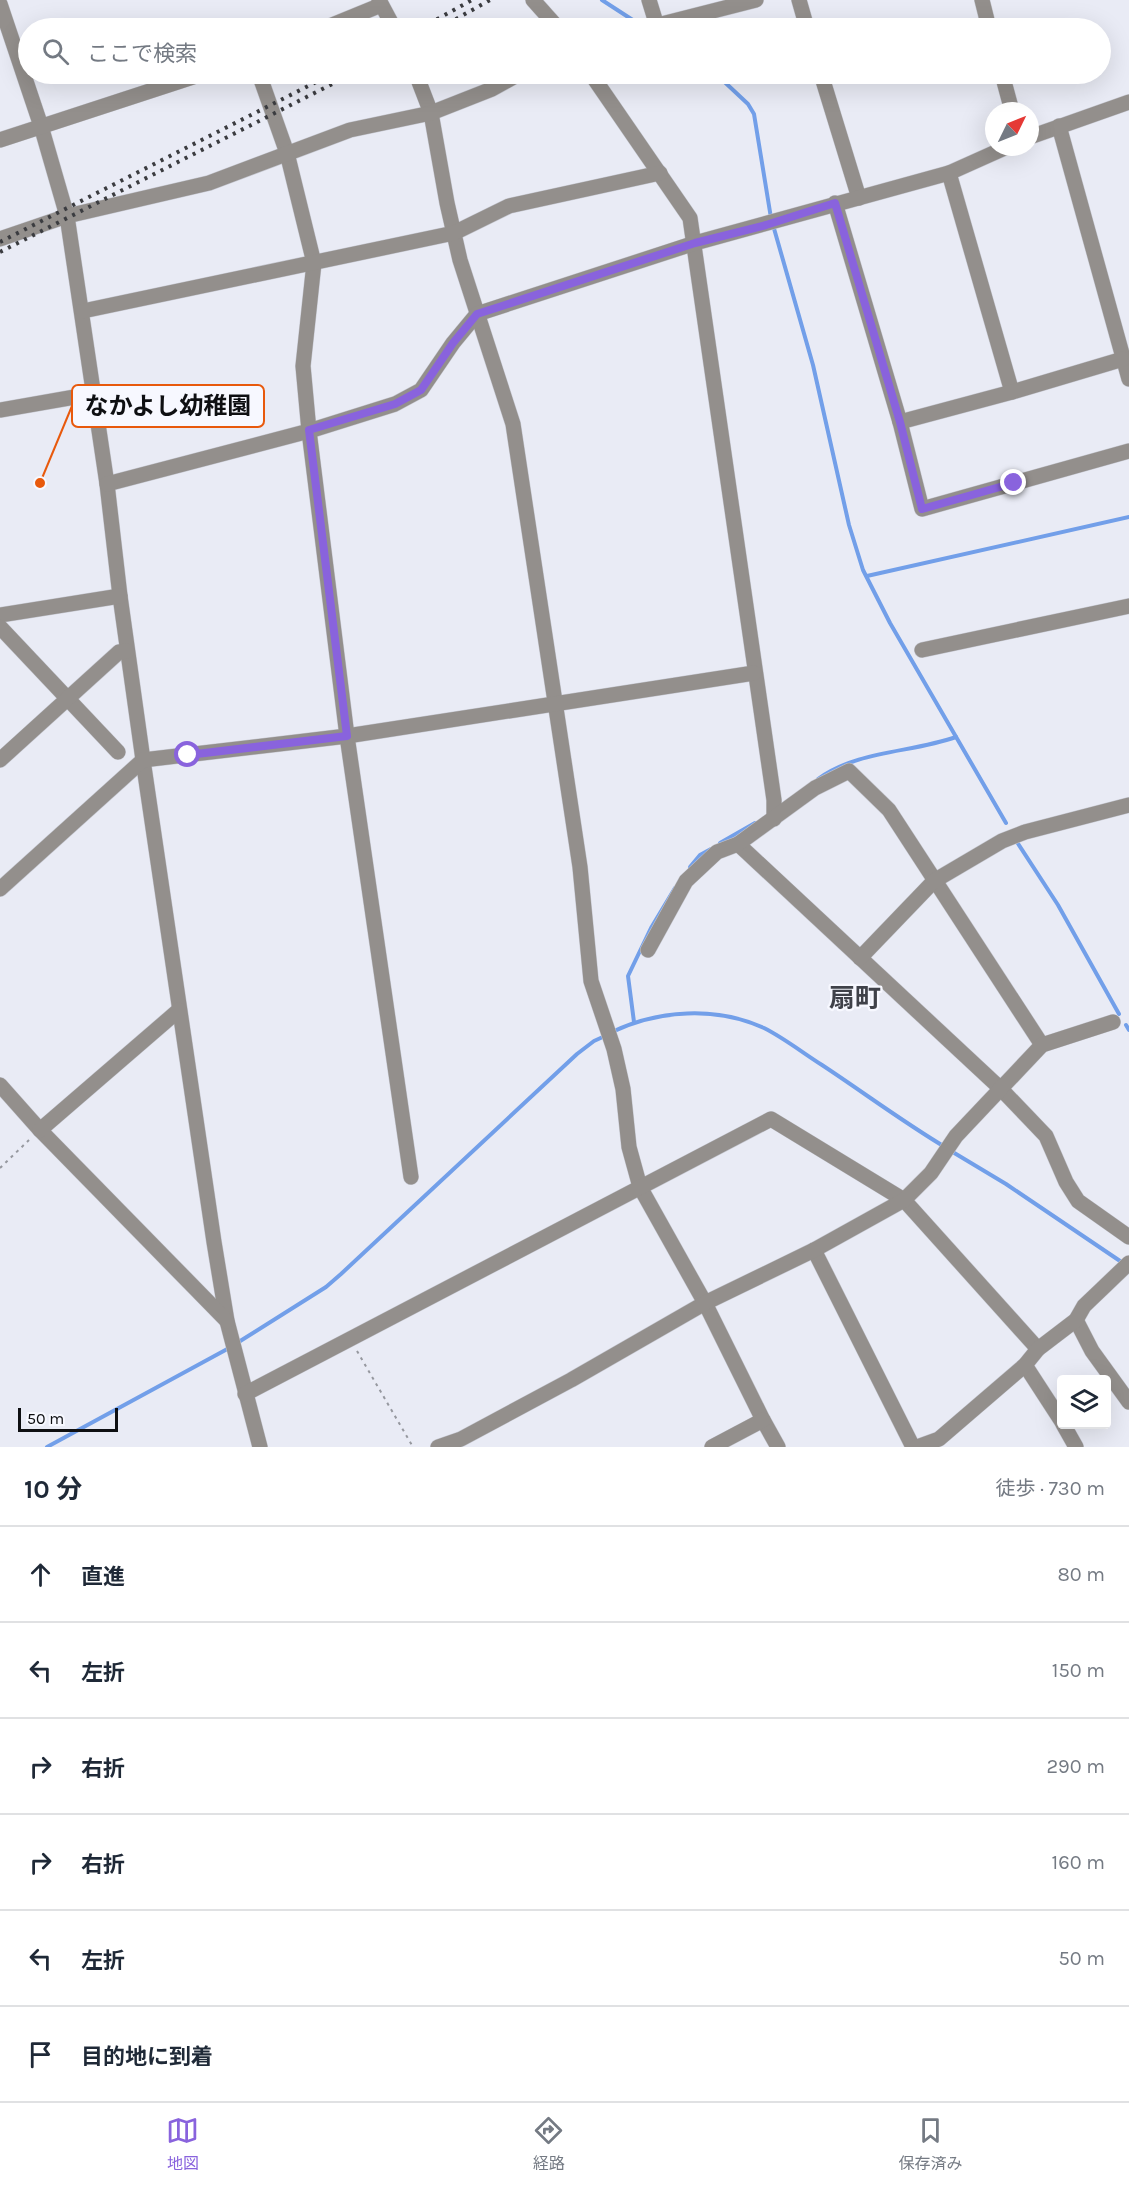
<!DOCTYPE html>
<html lang="ja">
<meta charset="utf-8">
<style>
:root{--surface:#fff;--page:#f2f2f3;--text:#1f2937;--muted:#747a83;--line:#e0e1e3;--accent:#8963dd}
body{margin:0;font-family:Karla,"Noto Sans JP",sans-serif;background:var(--page);color:var(--text)}
.controls{position:absolute;right:18px;bottom:18px;display:grid;overflow:hidden;border-radius:6px;box-shadow:0 6px 24px #0002}
.controls button{width:54px;height:54px;display:grid;place-items:center;padding:0;border:0;border-bottom:2px solid var(--line);background:var(--surface);color:var(--text);font:30px sans-serif}
.compass{position:absolute;left:985px;top:102px;width:54px;height:54px;border-radius:50%;background:var(--surface);box-shadow:0 6px 24px #0002;rotate:47deg}
.scale{position:absolute;left:18px;bottom:15px;width:100px;box-sizing:border-box;padding-left:6px;border:3px solid #0e0f12;border-top:0;font-size:16px;line-height:21px;white-space:nowrap;color:#0e0f12;-webkit-text-stroke:4px #f7f8ff;paint-order:stroke}
.stop{position:absolute;width:18px;height:18px;margin:-14px;border:4px solid #8963dd;border-radius:50%;background:#fff}
.stop.end{background:#8963dd;border-color:#fff;box-shadow:0 2px 6px #0008}
.list{margin:0;padding:0;list-style:none}
h2{display:flex;justify-content:space-between;align-items:center;height:78px;margin:0;padding:0 24px;font-size:26px}
h2 small{font-size:20px;font-weight:400;color:var(--muted)}
.list li{display:grid;grid-template-columns:39px 1fr auto;gap:18px;align-items:center;box-sizing:border-box;height:96px;padding:0 24px;border-top:2px solid var(--line)}
.list b{display:block;font-size:22px;white-space:nowrap}
.list em{font-size:20px;font-style:normal;color:var(--muted)}
.icon{flex:none;width:33px;height:33px;fill:none;stroke:currentColor;stroke-width:2;stroke-linecap:round;stroke-linejoin:round}
.map{position:relative;flex:none;width:1129px;height:1447px;overflow:hidden}
.search{position:absolute;background:var(--surface);box-shadow:0 6px 24px #0002;left:18px;right:18px;top:18px;height:66px;display:flex;align-items:center;gap:15px;box-sizing:border-box;padding:0 21px;border-radius:33px;color:var(--muted);font-size:22px}
.sheet{height:654px;background:var(--surface)}
nav{display:flex;justify-content:space-around;align-items:center;box-sizing:border-box;height:84px;border-top:2px solid var(--line);background:var(--surface);font-size:16px;color:var(--muted)}
nav a{display:grid;justify-items:center;gap:3px}
nav .on{color:var(--accent)}
.map>svg:first-child{display:block}
.lines{fill:none;stroke-linecap:round;stroke-linejoin:round}
.stream{stroke:#729fe9;stroke-width:4}
.minor-casing{stroke:#c6c8d1;stroke-width:16}
.path{stroke:#96989f;stroke-width:2;stroke-dasharray:3 4.5;stroke-linecap:butt}
.minor{stroke:#938f8c;stroke-width:15}
.rail{stroke:#3b3c40;stroke-width:4;stroke-dasharray:3 6;stroke-linecap:butt}
.route{stroke:#8963dd;stroke-width:8}
.labels{text-anchor:middle;stroke-width:4.5;stroke-linejoin:round;paint-order:stroke}
.quarter-label{font-size:26px;font-weight:bold;fill:#3f4149;stroke:#f7f8ff}
.leader{fill:none;stroke:#e8590c;stroke-width:2}
.callout-dot{fill:#e8590c;stroke:#f7f8ff;stroke-width:2}
.callout{fill:#f7f8ff;stroke:#e8590c;stroke-width:2}
.callout-label{font-size:24px;text-anchor:middle;font-weight:bold;fill:#0e0f12}
</style>
<div class="map">
<svg width="1129" height="1447" viewBox="0 0 1129 1447">
<rect width="100%" height="100%" fill="#e9ebf5"/>
<g class="lines">
<!-- stream -->
<g class="stream">
<path d="M602 0 642 26"/>
<path d="M716 74 748 104 754 114 771 218"/>
<path d="M773 225 813 365 849 525 863 570 890 623 1006 823"/>
<path d="M867 576 1129 517"/>
<path d="M818 779C858 750 911 753 956 737"/>
<path d="M1017 842 1058 905 1119 1014"/>
<path d="M720 843 755 823"/>
<path d="M690 867 700 855 711 849"/>
<path d="M634 1022 628 976 651 928 675 888"/>
<path d="M1126 1025 1129 1030"/>
<path d="M612 1032C658 1010 716 1006 764 1028 784 1038 803 1053 822 1065 863 1092 903 1122 945 1147"/>
<path d="M951 1151 1006 1184 1123 1263"/>
<path d="M237 1343 326 1287 341 1274 577 1054 594 1041 605 1036"/>
<path d="M47 1447 231 1347"/>
</g>
<!-- minor casing -->
<g class="minor-casing">
<g id="minor">
<path d="M379 0 394 28"/>
<path d="M533 0 558 28"/>
<path d="M649 0 657 26"/>
<path d="M799 0 807 28"/>
<path d="M982 0 989 28"/>
<path d="M0 4 41 126 67 216 107 484 120 596 143 760 214 1242 227 1321 260 1447"/>
<path d="M325 28 381 5"/>
<path d="M646 28 756 0"/>
<path d="M259 74 287 153 314 263 303 366 309 431 347 736 411 1177"/>
<path d="M416 74 431 113 447 203 460 260 513 424 580 867 591 981 614 1049 623 1089 629 1147 640 1187 705 1303 763 1420 778 1447"/>
<path d="M591 74 690 218 774 800V819"/>
<path d="M821 74 859 198"/>
<path d="M1002 74 1012 111"/>
<path d="M1059 126 1129 379"/>
<path d="M1030 137 1129 102"/>
<path d="M0 140 202 74"/>
<path d="M949 173 1012 392"/>
<path d="M835 203 900 422 922 509 1129 451"/>
<path d="M0 239 67 216 209 183 350 130 431 113 492 89 519 74"/>
<path d="M83 311 454 233 509 206 660 173"/>
<path d="M0 410 92 394"/>
<path d="M900 422 1012 392 1123 359"/>
<path d="M107 484 309 431 395 404 421 390 453 343 477 314 695 243 949 173 1007 147"/>
<path d="M0 615 120 596"/>
<path d="M0 627 118 752"/>
<path d="M922 650 1129 606"/>
<path d="M0 760 119 652 127 651"/>
<path d="M738 844 1001 1089 1046 1136 1066 1182 1078 1201 1129 1237"/>
<path d="M0 889 143 760 347 736 754 673"/>
<path d="M648 950 686 881 717 852 738 844 815 788 849 771 889 810 1042 1045"/>
<path d="M860 958 934 881 1002 841 1025 832 1129 805"/>
<path d="M0 1085 40 1130 227 1321"/>
<path d="M40 1130 179 1010"/>
<path d="M814 1250 913 1447"/>
<path d="M1076 1320 1092 1351 1129 1402"/>
<path d="M1025 1365 1062 1422"/>
<path d="M245 1394 771 1119 904 1200 1038 1349"/>
<path d="M1063 1424 1076 1447"/>
<path d="M438 1447 461 1439 571 1380 705 1303 814 1250 904 1200 931 1173 956 1136 1042 1045 1113 1022"/>
<path d="M712 1447 763 1420"/>
<path d="M917 1447 939 1439 1025 1365 1038 1349 1076 1320 1084 1306 1129 1263"/>
</g>
</g>
<!-- path -->
<g class="path">
<path d="M0 1168 29 1140"/>
<path d="M357 1351 413 1447"/>
</g>
<!-- minor -->
<use href="#minor" class="minor"/>
<!-- rail -->
<g class="rail">
<path d="M421 28 472 0"/>
<path d="M440 28 490 0"/>
<path d="M0 242 332 74"/>
<path d="M0 252 352 74"/>
</g>
</g>
<g class="lines">
<!-- route -->
<path class="route" d="M188 755 347 736 309 430 395 404 421 390 453 343 477 314 499 307 695 243 766 225 835 203 900 422 922 509 1014 483"/>
</g>
<g class="labels">
<!-- quarter labels -->
<g class="quarter-label">
<text x="855" y="1007">扇町</text>
</g>
</g>
<!-- callouts -->
<path class="leader" d="M40 483L72 406"/>
<circle class="callout-dot" cx="40" cy="483" r="6"/>
<rect class="callout" x="72" y="385" width="192" height="42" rx="6"/>
<g class="callout-label">
<text x="168" y="414">なかよし幼稚園</text>
</g>
</svg>
<div class="controls">
<button><svg class="icon" aria-label="layers" viewBox="0 0 24 24"><path d="M12 4l9 5-9 5-9-5zM3 14l9 5 9-5"/></svg></button>
</div>
<svg class="compass" viewBox="-18 -18 36 36"><path d="M0-13l5 13h-10z" fill="#e53935"/><path d="M0 13l5-13h-10z" fill="#747a83"/></svg>
<div class="scale">50 m</div>
<div class="stop" style="left:188px;top:755px"></div>
<div class="stop end" style="left:1014px;top:483px"></div>
<div class="search"><svg class="icon" aria-label="search" viewBox="0 0 24 24"><circle cx="10" cy="10" r="6"/><path d="M15 15l6 6"/></svg>ここで検索</div>
</div>
<section class="sheet">
<h2>10 分<small>徒歩 · 730 m</small></h2>
<ul class="list">
<li><svg class="icon" aria-label="ahead" viewBox="0 0 24 24"><path d="M12 20V5M6 11l6-6 6 6"/></svg><div><b>直進</b></div><em>80 m</em></li>
<li><svg class="icon" aria-label="left" viewBox="0 0 24 24"><path d="M17 20v-9H6M10 6l-5 5 5 5"/></svg><div><b>左折</b></div><em>150 m</em></li>
<li><svg class="icon" aria-label="right" viewBox="0 0 24 24"><path d="M7 20v-9h11M14 6l5 5-5 5"/></svg><div><b>右折</b></div><em>290 m</em></li>
<li><svg class="icon" aria-label="right" viewBox="0 0 24 24"><path d="M7 20v-9h11M14 6l5 5-5 5"/></svg><div><b>右折</b></div><em>160 m</em></li>
<li><svg class="icon" aria-label="left" viewBox="0 0 24 24"><path d="M17 20v-9H6M10 6l-5 5 5 5"/></svg><div><b>左折</b></div><em>50 m</em></li>
<li><svg class="icon" aria-label="arrive" viewBox="0 0 24 24"><path d="M6 21V4h12l-3 4 3 4H6"/></svg><div><b>目的地に到着</b></div></li>
</ul>
</section>
<nav>
<a class="on"><svg class="icon" aria-label="map" viewBox="0 0 24 24"><path d="M3 6l6-2 6 2 6-2v14l-6 2-6-2-6 2zM9 4v14M15 6v14"/></svg>地図</a>
<a><svg class="icon" aria-label="directions" viewBox="0 0 24 24"><path d="M12 3l9 9-9 9-9-9zM9 14v-3h6M13 9l2 2-2 2"/></svg>経路</a>
<a><svg class="icon" aria-label="saved" viewBox="0 0 24 24"><path d="M7 4h10v16l-5-4-5 4z"/></svg>保存済み</a>
</nav>
